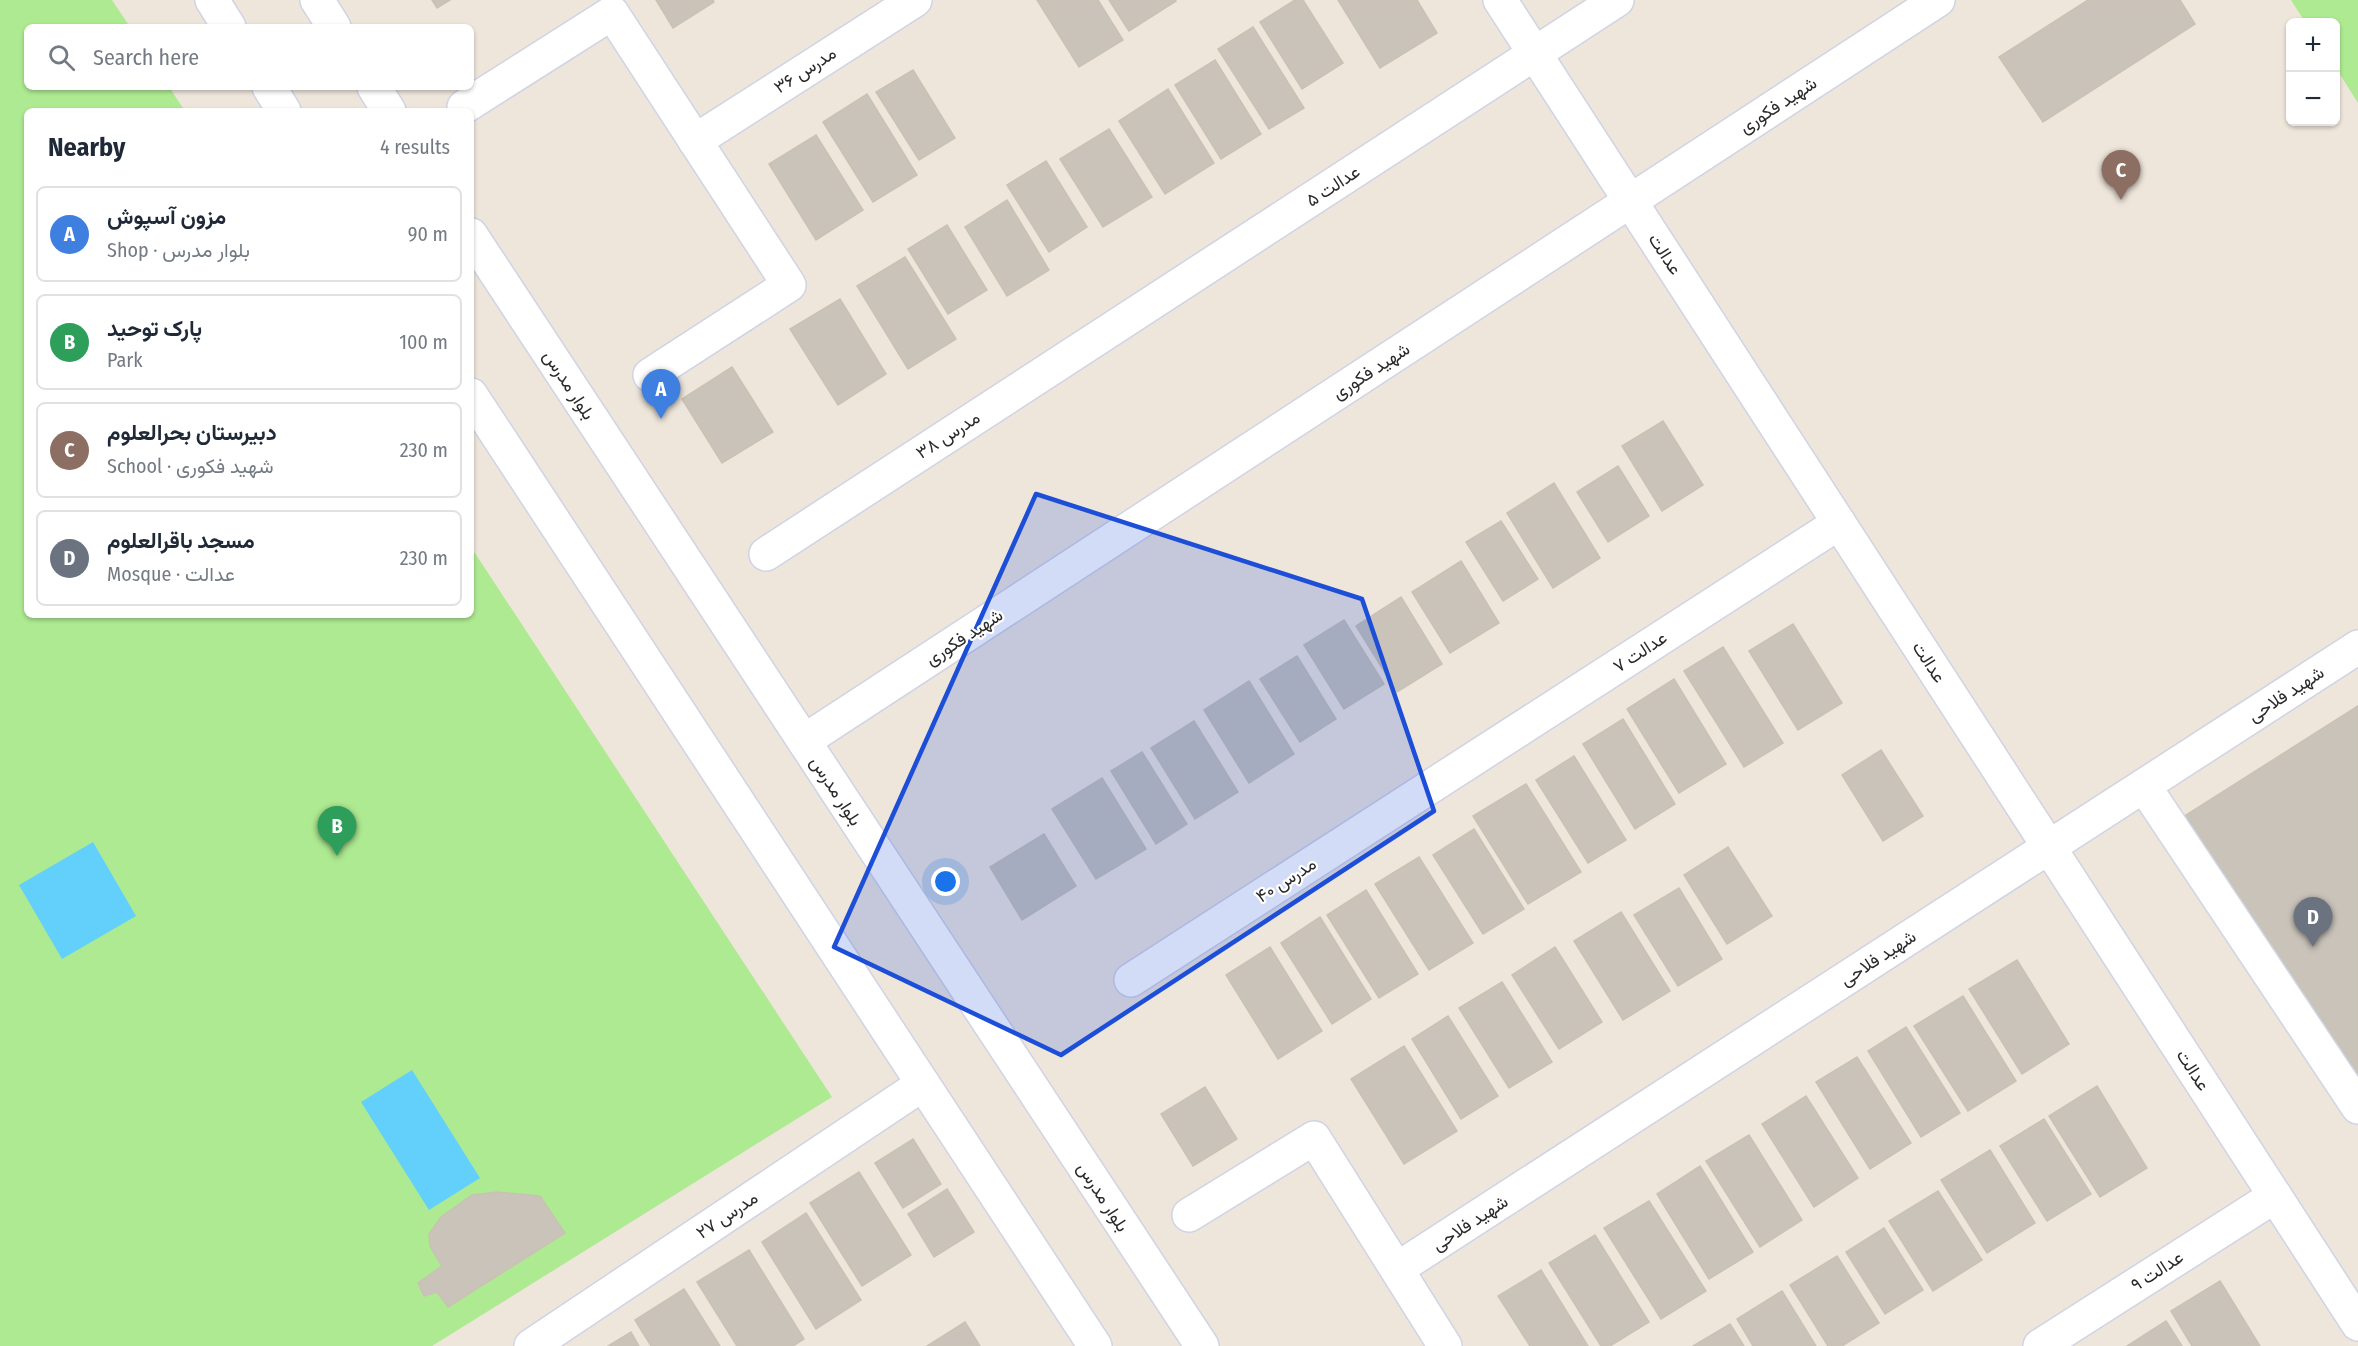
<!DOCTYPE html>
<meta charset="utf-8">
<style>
:root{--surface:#fff;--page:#f2f2f3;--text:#1f2937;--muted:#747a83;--line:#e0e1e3;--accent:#3759ff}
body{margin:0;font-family:"Fira Sans Condensed",Vazirmatn,sans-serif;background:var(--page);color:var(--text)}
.controls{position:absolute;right:18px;top:18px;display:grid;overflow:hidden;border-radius:9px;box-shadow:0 2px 4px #0004}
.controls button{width:54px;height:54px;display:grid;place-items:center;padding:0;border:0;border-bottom:2px solid var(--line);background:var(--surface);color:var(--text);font:30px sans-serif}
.you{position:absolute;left:946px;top:882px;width:21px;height:21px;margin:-15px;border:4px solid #fff;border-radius:50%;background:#1a73e8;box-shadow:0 0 0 9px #1a73e833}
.badge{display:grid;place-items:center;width:39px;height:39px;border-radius:50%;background:var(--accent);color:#fff;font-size:20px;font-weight:700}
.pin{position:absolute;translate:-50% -50px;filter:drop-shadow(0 2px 3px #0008)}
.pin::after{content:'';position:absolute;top:32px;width:21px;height:18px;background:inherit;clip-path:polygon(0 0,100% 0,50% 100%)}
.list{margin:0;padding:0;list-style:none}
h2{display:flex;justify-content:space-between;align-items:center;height:78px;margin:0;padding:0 24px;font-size:26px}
h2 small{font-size:20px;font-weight:400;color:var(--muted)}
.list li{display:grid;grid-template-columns:39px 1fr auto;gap:18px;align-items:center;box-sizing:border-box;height:96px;margin:0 12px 12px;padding:0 12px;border:2px solid var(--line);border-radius:9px}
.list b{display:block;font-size:22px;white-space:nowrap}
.list p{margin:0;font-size:20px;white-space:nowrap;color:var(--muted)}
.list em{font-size:20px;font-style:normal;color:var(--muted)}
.icon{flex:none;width:33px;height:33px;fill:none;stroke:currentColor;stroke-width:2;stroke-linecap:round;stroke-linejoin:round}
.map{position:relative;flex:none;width:2358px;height:1346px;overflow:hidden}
.search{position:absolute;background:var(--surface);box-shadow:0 2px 4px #0004;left:24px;top:24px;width:450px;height:66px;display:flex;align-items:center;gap:15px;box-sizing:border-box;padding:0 21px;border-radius:9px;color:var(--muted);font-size:22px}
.panel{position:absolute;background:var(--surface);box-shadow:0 2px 4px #0004;left:24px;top:108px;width:450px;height:510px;border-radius:9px}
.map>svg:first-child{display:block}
.green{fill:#aeea91}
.water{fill:#63d0fb}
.building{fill:#c9c3ba;stroke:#c9c2b4;stroke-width:1.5}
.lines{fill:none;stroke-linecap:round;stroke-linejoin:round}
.minor-casing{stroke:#d0d3e5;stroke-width:36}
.tertiary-casing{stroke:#d0d3e5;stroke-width:36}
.secondary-casing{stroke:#d0d3e5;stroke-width:36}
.minor{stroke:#fff;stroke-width:33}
.tertiary{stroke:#fff;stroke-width:33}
.secondary{stroke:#fff;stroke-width:33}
.marked{fill:#1d4ed8;fill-opacity:0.2;stroke:#1d4ed8;stroke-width:4.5;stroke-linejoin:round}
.labels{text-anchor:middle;stroke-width:4.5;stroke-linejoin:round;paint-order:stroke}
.street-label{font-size:18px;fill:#2a2a2a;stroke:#fff}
</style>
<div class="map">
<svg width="2358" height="1346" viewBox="0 0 2358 1346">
<rect width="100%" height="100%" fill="#eee6db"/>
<!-- green -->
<g class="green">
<path d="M0 0H112L130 27H27V87H169L185 111H27V615H471V547L832 1097 432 1346H0Z"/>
<path d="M2291 0H2358V103L2336 68V22H2305Z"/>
</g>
<!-- water -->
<g class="water">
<path d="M93 842 136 916 62 959 19 885Z"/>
<path d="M412 1070 480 1178 429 1210 361 1102Z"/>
</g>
<!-- building -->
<g class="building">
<path d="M432 0H450L437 8Z"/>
<path d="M656 0H713L714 2 673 28Z"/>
<path d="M1037 0H1098L1123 40 1079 67Z"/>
<path d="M1109 0H1175L1176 1 1129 31Z"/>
<path d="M1295 0H1303L1343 63 1302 89 1260 22Z"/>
<path d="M1338 0H1417L1437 33 1380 68Z"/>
<path d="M2088 0H2180L2195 24 2043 122 1999 57Z"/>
<path d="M1253 27 1304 108 1269 129 1218 49Z"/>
<path d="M1215 60 1261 134 1221 159 1175 85Z"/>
<path d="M913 70 955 138 919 160 876 92Z"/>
<path d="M1168 89 1214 163 1165 194 1119 121Z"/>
<path d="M867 94 917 175 873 202 823 122Z"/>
<path d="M1109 129 1152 197 1103 227 1060 159Z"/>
<path d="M816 135 863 210 816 240 769 164Z"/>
<path d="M1046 161 1087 227 1049 252 1007 185Z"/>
<path d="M1007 200 1049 270 1007 296 965 227Z"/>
<path d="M947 225 987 290 948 314 908 249Z"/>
<path d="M905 257 956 339 908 369 857 286Z"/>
<path d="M840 299 886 374 838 405 790 329Z"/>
<path d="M732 367 773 432 722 463 682 399Z"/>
<path d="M1663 421 1703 485 1662 511 1622 446Z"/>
<path d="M1618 466 1649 516 1608 542 1577 492Z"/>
<path d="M1554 483 1600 558 1553 588 1507 513Z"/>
<path d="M1501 521 1538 579 1503 601 1466 542Z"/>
<path d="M1461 561 1499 623 1450 653 1412 592Z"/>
<path d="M1401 597 1442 664 1397 692 1356 626Z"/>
<path d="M1344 620 1384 684 1344 709 1304 645Z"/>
<path d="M1793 624 1842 703 1798 730 1749 651Z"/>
<path d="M1723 647 1783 743 1744 767 1684 671Z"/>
<path d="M1297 656 1336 719 1300 742 1260 679Z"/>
<path d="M1674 679 1726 764 1679 793 1627 709Z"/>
<path d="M1249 681 1294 754 1249 783 1204 710Z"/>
<path d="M2358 706V1078L2183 817Z"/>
<path d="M1623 719 1675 804 1635 829 1583 744Z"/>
<path d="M1194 721 1238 792 1195 819 1151 748Z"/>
<path d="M1881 750 1923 816 1883 841 1842 775Z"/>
<path d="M1142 752 1187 824 1156 844 1111 771Z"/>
<path d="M1574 756 1626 840 1588 863 1536 780Z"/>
<path d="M1102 778 1146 849 1096 879 1052 809Z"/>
<path d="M1526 784 1581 872 1528 904 1473 816Z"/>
<path d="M1474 829 1524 909 1483 934 1433 855Z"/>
<path d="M1044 834 1076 886 1022 920 990 867Z"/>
<path d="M1728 847 1772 916 1727 944 1684 875Z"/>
<path d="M1419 857 1473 943 1429 970 1375 884Z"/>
<path d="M1679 888 1722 959 1678 986 1634 915Z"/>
<path d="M1366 890 1418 974 1379 998 1327 915Z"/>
<path d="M1621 912 1670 991 1623 1020 1574 941Z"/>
<path d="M1320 917 1371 999 1332 1024 1281 943Z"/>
<path d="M1270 947 1322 1031 1278 1059 1226 975Z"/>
<path d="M1555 947 1602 1022 1559 1049 1512 975Z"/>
<path d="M2017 960 2069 1044 2022 1074 1969 989Z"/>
<path d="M1502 982 1552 1062 1509 1088 1459 1008Z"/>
<path d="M1963 996 2016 1081 1968 1111 1914 1026Z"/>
<path d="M1448 1016 1498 1096 1461 1119 1412 1039Z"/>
<path d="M1906 1027 1960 1113 1921 1137 1868 1051Z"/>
<path d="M1404 1046 1457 1131 1404 1164 1351 1079Z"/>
<path d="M1857 1057 1911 1143 1870 1169 1816 1082Z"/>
<path d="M2097 1086 2147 1168 2100 1197 2049 1116Z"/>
<path d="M1205 1087 1237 1139 1193 1166 1161 1114Z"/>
<path d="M1806 1096 1858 1178 1814 1207 1762 1124Z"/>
<path d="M2044 1119 2091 1194 2047 1221 2000 1146Z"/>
<path d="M1749 1135 1802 1220 1760 1247 1706 1161Z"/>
<path d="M913 1139 941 1184 903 1208 875 1163Z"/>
<path d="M1990 1150 2035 1223 1987 1253 1941 1180Z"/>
<path d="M1700 1166 1753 1252 1709 1279 1657 1194Z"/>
<path d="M859 1172 911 1255 862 1286 810 1203Z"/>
<path d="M947 1189 974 1232 934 1257 908 1214Z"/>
<path d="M1938 1191 1982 1260 1933 1291 1889 1221Z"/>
<path d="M497 1192 540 1196 565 1233 448 1307 437 1292 424 1296 418 1283 442 1266 430 1246 429 1234 441 1217 472 1195Z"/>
<path d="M1649 1201 1706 1291 1661 1319 1604 1228Z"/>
<path d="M806 1213 861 1300 816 1329 762 1242Z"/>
<path d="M1884 1228 1923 1290 1885 1314 1846 1252Z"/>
<path d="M1595 1235 1649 1322 1610 1346H1601L1549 1263Z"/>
<path d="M749 1250 804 1339 793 1346H737L697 1282Z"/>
<path d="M1837 1256 1879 1323 1842 1346H1828L1790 1285Z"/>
<path d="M1541 1270 1588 1346H1530L1498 1296Z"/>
<path d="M2220 1281 2260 1346H2192L2171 1311Z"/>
<path d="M684 1289 720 1346H651L635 1320Z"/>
<path d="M1782 1291 1816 1346H1753L1737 1319Z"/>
<path d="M2166 1321 2182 1346H2127Z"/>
<path d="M965 1322 980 1346H927Z"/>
<path d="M1730 1324 1744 1346H1693Z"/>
<path d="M631 1332 639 1346H608Z"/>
</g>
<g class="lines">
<!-- minor casing -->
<g class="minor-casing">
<g id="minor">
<path d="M464 107 612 13 789 285 650 375"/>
<path d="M695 141 915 0"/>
<path d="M766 554 1617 0"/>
<path d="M2144 786 2358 1107"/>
<path d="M1131 980 1839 523"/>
<path d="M1189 1215 1314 1138 1445 1346"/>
<path d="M1397 1269 2358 647"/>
<path d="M531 1346 923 1084"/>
<path d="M2040 1346 2275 1196"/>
</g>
</g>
<!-- tertiary casing -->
<g class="tertiary-casing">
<g id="tertiary">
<path d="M1500 0 2358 1324"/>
<path d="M804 741 1938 0"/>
</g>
</g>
<!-- secondary casing -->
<g class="secondary-casing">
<g id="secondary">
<path d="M212 0 229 27"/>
<path d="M317 0 334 27"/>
<path d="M269 87 284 111"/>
<path d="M374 87 389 111"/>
<path d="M471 235 1202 1346"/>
<path d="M471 395 1095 1346"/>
</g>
</g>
<!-- minor -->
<use href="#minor" class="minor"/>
<!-- tertiary -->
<use href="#tertiary" class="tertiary"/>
<!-- secondary -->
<use href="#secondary" class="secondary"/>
</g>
<!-- marked area -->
<path class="marked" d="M1036 494 1362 599 1434 811 1061 1055 834 947Z"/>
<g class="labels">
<!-- street labels -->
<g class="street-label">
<text transform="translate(805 70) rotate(-33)" y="6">مدرس ۳۶</text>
<text transform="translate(1778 105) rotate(-33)" y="6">شهید فکوری</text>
<text transform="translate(1333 186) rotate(-33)" y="6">عدالت ۵</text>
<text transform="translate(1665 254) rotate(57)" y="6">عدالت</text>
<text transform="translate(1371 371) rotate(-33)" y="6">شهید فکوری</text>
<text transform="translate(569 385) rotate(57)" y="6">بلوار مدرس</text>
<text transform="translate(948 435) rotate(-33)" y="6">مدرس ۳۸</text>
<text transform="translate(964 637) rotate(-33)" y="6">شهید فکوری</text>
<text transform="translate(1640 652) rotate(-33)" y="6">عدالت ۷</text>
<text transform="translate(1929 662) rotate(57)" y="6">عدالت</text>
<text transform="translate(2286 694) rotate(-33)" y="6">شهید فلاحی</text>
<text transform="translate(836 791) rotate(57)" y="6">بلوار مدرس</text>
<text transform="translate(1286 880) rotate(-33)" y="6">مدرس ۴۰</text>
<text transform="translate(1878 958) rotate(-33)" y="6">شهید فلاحی</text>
<text transform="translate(2193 1070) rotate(57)" y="6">عدالت</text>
<text transform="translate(1103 1197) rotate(57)" y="6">بلوار مدرس</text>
<text transform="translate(727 1215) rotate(-34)" y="6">مدرس ۲۷</text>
<text transform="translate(1470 1223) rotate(-33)" y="6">شهید فلاحی</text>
<text transform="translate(2157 1271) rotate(-33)" y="6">عدالت ۹</text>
</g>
</g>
</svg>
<div class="controls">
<button>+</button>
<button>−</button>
</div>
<div class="you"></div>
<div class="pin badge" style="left:661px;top:419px;background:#3f7fe0">A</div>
<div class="pin badge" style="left:337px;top:856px;background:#2e9e5b">B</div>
<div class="pin badge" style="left:2121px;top:200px;background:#8d6e63">C</div>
<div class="pin badge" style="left:2313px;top:947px;background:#6b7280">D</div>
<div class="search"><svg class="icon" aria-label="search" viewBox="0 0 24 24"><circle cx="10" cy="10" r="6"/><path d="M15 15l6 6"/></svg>Search here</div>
<section class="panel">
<h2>Nearby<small>4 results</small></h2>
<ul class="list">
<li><span class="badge" style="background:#3f7fe0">A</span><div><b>مزون آسپوش</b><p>Shop · بلوار مدرس</p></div><em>90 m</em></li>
<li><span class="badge" style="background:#2e9e5b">B</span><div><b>پارک توحید</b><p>Park</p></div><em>100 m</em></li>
<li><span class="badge" style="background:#8d6e63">C</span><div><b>دبیرستان بحرالعلوم</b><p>School · شهید فکوری</p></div><em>230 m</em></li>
<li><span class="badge" style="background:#6b7280">D</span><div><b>مسجد باقرالعلوم</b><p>Mosque · عدالت</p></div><em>230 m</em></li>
</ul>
</section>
</div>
